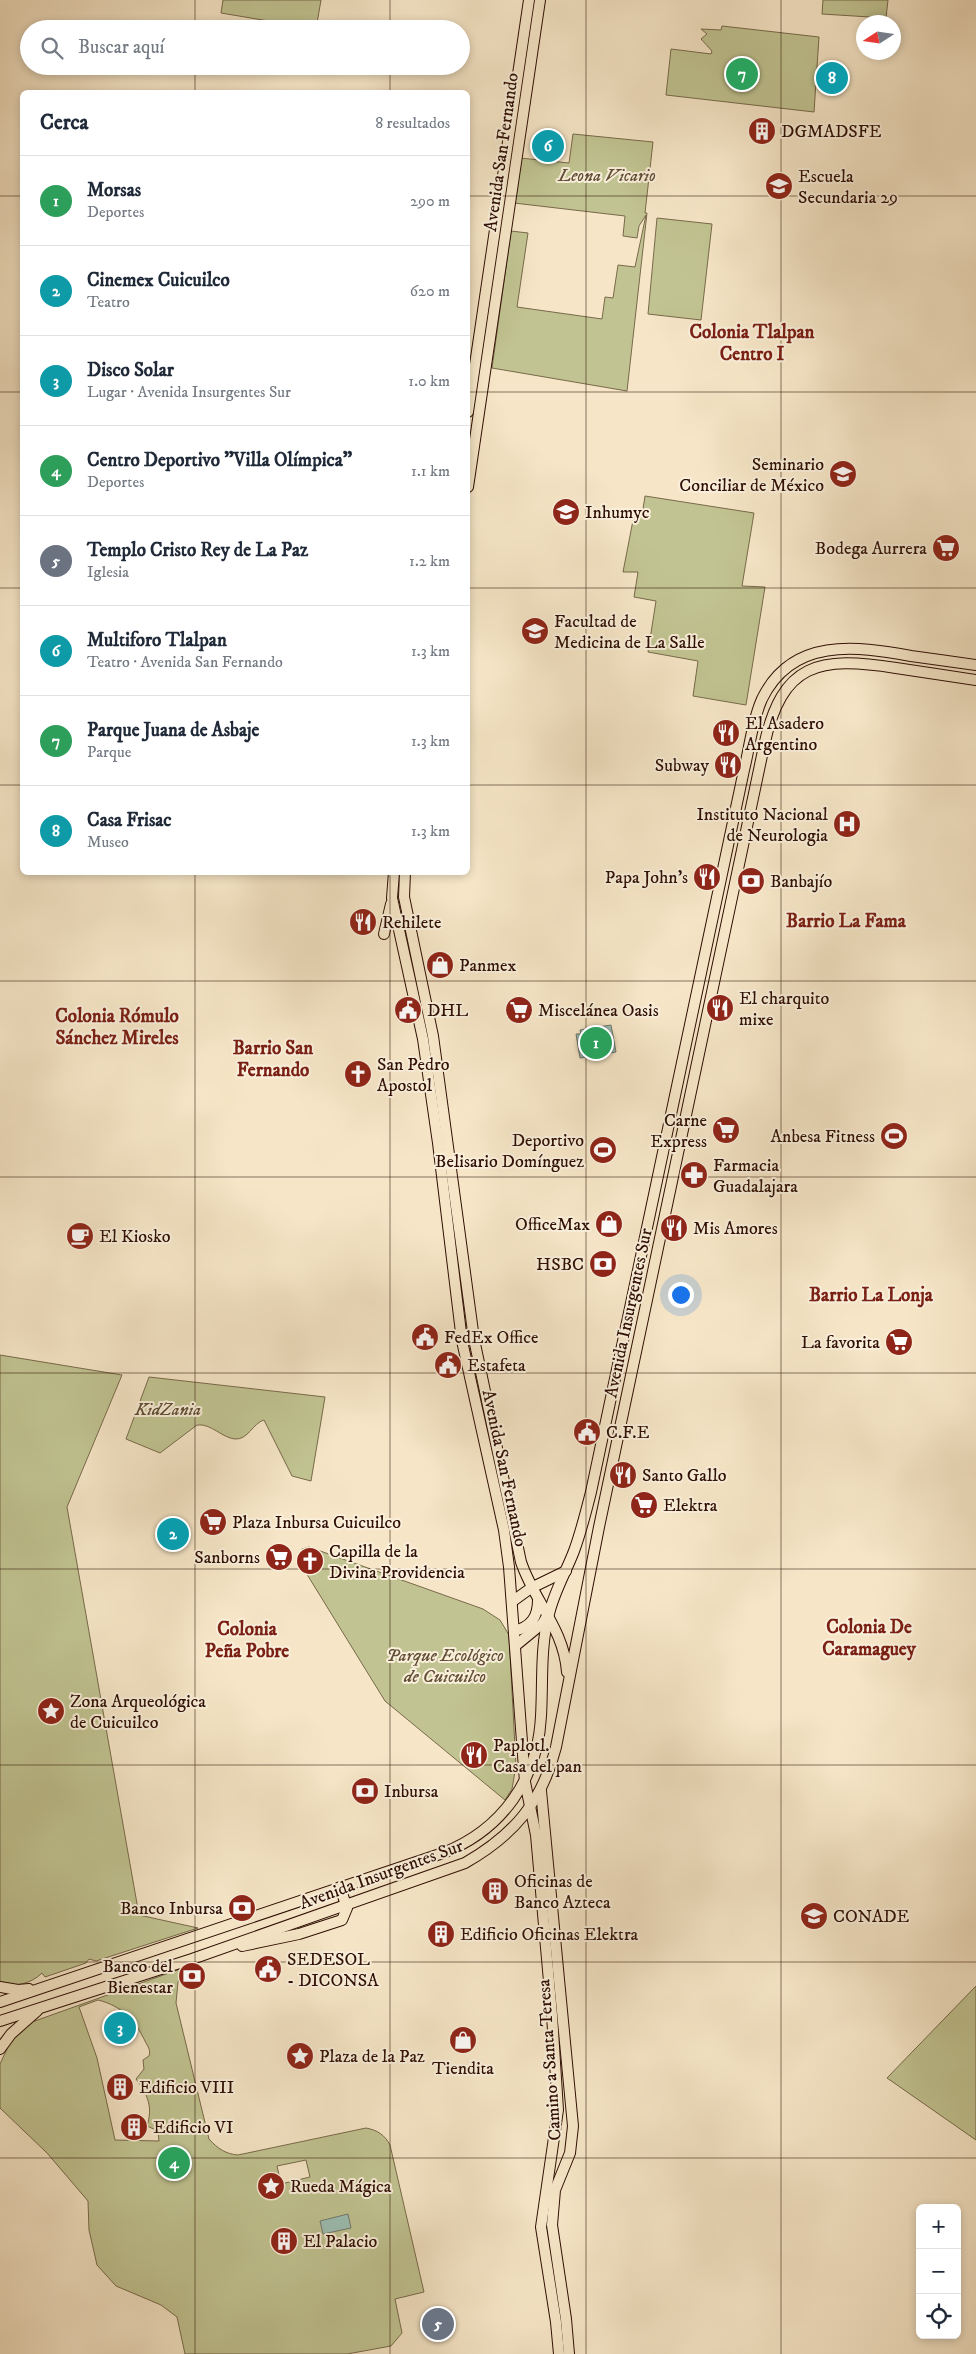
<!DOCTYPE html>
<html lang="es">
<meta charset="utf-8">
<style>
:root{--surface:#fff;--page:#f6f6f7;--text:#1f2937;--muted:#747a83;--line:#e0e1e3;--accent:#111827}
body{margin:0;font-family:"IM FELL DW Pica",serif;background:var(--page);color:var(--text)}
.controls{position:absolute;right:15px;bottom:15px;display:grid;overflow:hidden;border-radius:8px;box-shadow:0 2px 8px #0003}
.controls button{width:45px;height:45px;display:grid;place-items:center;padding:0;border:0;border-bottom:1px solid var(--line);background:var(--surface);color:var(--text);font:25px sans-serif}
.compass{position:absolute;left:856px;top:15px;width:45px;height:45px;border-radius:50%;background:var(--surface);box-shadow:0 2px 8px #0003;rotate:258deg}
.you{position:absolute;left:680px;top:1294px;width:18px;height:18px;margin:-12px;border:4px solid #fff;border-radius:50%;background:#1a73e8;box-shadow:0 0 0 8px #1a73e833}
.badge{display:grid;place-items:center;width:32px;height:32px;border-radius:50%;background:var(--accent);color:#fff;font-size:16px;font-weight:700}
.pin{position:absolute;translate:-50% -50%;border:2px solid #fff;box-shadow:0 1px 5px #0006}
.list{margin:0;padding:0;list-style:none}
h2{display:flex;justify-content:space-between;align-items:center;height:65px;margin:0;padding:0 20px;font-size:21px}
h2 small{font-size:16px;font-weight:400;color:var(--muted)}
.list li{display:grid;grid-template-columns:32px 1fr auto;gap:15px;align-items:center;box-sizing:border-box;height:90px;padding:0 20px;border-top:1px solid var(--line)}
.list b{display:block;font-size:19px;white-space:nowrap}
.list p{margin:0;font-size:16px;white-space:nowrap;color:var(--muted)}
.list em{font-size:16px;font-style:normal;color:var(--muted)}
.icon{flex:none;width:28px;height:28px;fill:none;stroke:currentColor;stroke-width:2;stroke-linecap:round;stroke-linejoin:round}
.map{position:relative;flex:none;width:976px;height:2354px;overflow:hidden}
.search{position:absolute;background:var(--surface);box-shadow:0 2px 8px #0003;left:20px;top:20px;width:450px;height:55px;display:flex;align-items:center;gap:12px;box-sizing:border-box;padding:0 18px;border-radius:28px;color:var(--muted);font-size:19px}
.panel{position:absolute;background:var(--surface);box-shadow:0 2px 8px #0003;left:20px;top:90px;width:450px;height:785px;border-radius:8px}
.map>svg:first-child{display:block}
.green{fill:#c1c492;stroke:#78694a;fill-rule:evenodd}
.water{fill:#9dc0b5;stroke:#71796e}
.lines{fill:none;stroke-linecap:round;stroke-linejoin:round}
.shore{stroke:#66675c;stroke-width:1}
.major-casing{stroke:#2e0e03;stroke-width:12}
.major{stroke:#f6e6c7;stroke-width:10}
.grid{fill:none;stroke:#2e0e03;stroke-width:1;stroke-opacity:0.55}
.labels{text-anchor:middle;stroke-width:4;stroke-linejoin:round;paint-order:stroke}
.poi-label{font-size:18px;fill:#2e0e03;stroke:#f9efdb;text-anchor:start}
.street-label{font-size:18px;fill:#2e0e03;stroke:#f9efdb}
.park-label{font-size:18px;font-style:italic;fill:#614e35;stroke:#f9efdb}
.neighbourhood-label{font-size:19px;font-weight:bold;fill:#7a1f14;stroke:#f9efdb}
</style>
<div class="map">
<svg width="976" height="2354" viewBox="0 0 976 2354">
<rect width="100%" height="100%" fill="#f6e6c7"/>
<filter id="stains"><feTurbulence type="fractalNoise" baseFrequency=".004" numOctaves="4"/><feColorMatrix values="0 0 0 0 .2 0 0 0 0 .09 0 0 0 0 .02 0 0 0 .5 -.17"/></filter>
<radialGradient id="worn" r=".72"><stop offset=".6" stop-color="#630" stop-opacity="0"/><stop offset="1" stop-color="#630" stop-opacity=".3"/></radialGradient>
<!-- green -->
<g class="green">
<path d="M223 0H321L316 29 221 13Z"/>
<path d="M823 0H888L886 18 822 14Z"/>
<path d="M722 26 819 37 814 112 666 95 671 49 711 54 712 51 701 39 707 34 701 29 721 30Z"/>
<path d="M573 134 653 142 645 213H647L627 391 492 368 511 231 528 233 517 307 602 319 605 297 613 298 618 265 635 267 646 215 639 226 637 238 623 236 625 216 514 203 520 158 569 163Z"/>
<path d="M657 218 712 224 701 320 648 314Z"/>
<path d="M645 496 754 513 742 586 765 587 746 705 693 696 698 661 648 652 656 601 634 597 638 572H623L635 510 643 509Z"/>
<path d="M0 1355 122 1375 67 1507 139 1915 198 1928 96 1961 89 1959 86 1963 45 1977 42 1973C31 1984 15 1987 0 1984Z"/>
<path d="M149 1377 325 1397 311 1481 292 1476 264 1420C253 1423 248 1440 235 1439 222 1438 211 1423 197 1425L160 1453 126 1439Z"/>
<path d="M309 1547 483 1609 500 1620 509 1635 516 1766 512 1789 505 1800 385 1701 308 1576 302 1561V1549Z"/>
<path d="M183 1968 184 1972 178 1982 176 2003 209 2139C218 2149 226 2154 238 2155L366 2128C377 2130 385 2135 390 2145L424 2292 395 2299 402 2333 391 2346 347 2354H185L177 2317 161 2305 116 2286 97 2265 89 2230 88 2201 47 2153 0 2108V2064L12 2038 32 2022ZM98 2000C122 2006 135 2020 145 2041 148 2047 151 2050 149 2056L143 2060 144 2069 136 2079C148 2095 153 2107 147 2126L158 2131 159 2141 115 2140 97 2058 79 2007ZM306 2160 310 2177 281 2184 277 2166Z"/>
<path d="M976 1986V2140L887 2078Z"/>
</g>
<!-- water -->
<g class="water">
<path d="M611 1025 616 1052 580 1058 576 1034H581L580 1030Z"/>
<path d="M348 2214 351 2228 323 2234 320 2221Z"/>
</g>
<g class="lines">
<!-- shore -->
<path class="shore" d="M606 1031 609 1048 584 1051 582 1039 586 1034Z"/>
<!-- major casing -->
<g class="major-casing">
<g id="major">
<path d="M468 412 529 0"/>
<path d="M468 487 540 0"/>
<path d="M394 872 392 898 423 1039 438 1143 462 1341 504 1530 509 1567 525 1782 536 1835 552 2015 558 2110 541 2227 556 2322 559 2354"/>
<path d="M405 872 404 897 433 1036 474 1339 521 1562C534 1601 564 1629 567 1672"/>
<path d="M384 934 391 904"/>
<path d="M513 1601 531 1588 566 1571"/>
<path d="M514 1631C531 1627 538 1617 538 1600"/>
<path d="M515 1646 543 1623 547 1616"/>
<path d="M541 1791 573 2126 570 2153 555 2190 552 2225 566 2319 569 2354"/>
<path d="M242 1946 299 1934 342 1920 347 1908 340 1887"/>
<path d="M0 1987 18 1990 29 1989"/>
<path d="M0 2002 443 1853C502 1830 538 1779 541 1716 543 1683 540 1647 549 1614 554 1592 566 1572 574 1551 581 1532 586 1512 591 1492L744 770C750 746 752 721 762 699 792 637 856 646 911 656 933 659 954 662 976 665"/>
<path d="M0 2021 192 1959 465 1863C514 1835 542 1802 556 1747L599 1527 764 746C782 662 819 656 896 668 923 672 949 676 976 680"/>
<path d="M0 2049 11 2034 37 2011"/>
</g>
</g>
<!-- major -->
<use href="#major" class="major"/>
</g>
<!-- grid -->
<path class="grid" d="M195 0V29M390 0V29M586 0V2354M781 0V2354M195 66V92M390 66V92M0 196H22M468 196H976M0 392H22M468 392H976M0 588H22M468 588H976M0 785H22M468 785H976M195 872V2354M390 872V2354M0 981H976M0 1177H976M0 1373H976M0 1569H976M0 1765H976M0 1962H976M0 2158H976"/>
<!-- icons -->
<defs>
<g id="building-disc" transform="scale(1.4375)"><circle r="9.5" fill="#8f2418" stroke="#f9efdb"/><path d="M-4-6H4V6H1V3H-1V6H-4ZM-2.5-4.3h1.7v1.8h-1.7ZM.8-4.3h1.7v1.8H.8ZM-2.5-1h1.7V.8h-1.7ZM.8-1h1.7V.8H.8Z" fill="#fff"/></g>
<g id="school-disc" transform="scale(1.4375)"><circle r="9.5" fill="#8f2418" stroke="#f9efdb"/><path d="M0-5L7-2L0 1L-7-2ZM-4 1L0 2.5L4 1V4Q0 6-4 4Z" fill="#fff"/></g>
<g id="supermarket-disc" transform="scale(1.4375)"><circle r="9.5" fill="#8f2418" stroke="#f9efdb"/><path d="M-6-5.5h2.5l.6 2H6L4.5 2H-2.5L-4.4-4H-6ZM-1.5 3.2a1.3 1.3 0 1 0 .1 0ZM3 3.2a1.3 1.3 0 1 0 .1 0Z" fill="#fff"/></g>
<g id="university-disc" transform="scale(1.4375)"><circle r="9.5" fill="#8f2418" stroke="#f9efdb"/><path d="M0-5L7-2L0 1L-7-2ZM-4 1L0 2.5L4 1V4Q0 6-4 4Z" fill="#fff"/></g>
<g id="restaurant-disc" transform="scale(1.4375)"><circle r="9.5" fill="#8f2418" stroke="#f9efdb"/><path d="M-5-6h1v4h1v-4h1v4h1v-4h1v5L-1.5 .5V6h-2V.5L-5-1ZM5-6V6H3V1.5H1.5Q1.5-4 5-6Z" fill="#fff"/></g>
<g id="hospital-disc" transform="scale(1.4375)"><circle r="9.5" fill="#8f2418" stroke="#f9efdb"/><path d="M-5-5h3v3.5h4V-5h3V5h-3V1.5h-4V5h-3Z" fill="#fff"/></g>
<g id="bank-disc" transform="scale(1.4375)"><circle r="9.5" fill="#8f2418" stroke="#f9efdb"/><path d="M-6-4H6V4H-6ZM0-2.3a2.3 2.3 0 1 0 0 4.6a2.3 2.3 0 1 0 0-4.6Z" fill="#fff"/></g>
<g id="shop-disc" transform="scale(1.4375)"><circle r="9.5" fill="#8f2418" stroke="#f9efdb"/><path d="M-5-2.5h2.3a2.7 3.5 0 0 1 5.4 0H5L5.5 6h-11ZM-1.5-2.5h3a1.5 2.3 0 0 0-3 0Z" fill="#fff"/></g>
<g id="civic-disc" transform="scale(1.4375)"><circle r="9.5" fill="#8f2418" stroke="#f9efdb"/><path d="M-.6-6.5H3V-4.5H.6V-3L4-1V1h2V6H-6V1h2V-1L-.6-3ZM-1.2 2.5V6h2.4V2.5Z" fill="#fff"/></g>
<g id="church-disc" transform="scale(1.4375)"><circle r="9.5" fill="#8f2418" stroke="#f9efdb"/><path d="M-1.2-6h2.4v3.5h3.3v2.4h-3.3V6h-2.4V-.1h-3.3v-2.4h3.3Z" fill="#fff"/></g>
<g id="stadium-disc" transform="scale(1.4375)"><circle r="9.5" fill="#8f2418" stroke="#f9efdb"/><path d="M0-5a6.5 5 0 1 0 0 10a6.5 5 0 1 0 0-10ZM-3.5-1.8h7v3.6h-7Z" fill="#fff"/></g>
<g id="pharmacy-disc" transform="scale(1.4375)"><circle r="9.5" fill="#8f2418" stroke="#f9efdb"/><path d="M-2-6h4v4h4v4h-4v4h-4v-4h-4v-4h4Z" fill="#fff"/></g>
<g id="cafe-disc" transform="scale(1.4375)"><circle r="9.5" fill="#8f2418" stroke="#f9efdb"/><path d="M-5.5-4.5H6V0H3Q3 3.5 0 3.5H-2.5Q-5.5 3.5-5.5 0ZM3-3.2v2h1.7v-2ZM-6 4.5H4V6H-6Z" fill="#fff"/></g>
<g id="sight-disc" transform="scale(1.4375)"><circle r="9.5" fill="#8f2418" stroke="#f9efdb"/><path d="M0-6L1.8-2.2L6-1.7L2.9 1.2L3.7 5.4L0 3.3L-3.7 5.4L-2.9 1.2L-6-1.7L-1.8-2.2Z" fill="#fff"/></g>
</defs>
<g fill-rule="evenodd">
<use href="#building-disc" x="762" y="131"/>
<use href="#school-disc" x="779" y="186"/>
<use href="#school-disc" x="843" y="474"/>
<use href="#school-disc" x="566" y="512"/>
<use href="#supermarket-disc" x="946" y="548"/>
<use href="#university-disc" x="535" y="631"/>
<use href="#restaurant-disc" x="726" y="733"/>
<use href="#restaurant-disc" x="728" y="765"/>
<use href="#hospital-disc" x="847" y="824"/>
<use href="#restaurant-disc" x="707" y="877"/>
<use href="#bank-disc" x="751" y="881"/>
<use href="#restaurant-disc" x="363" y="922"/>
<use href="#shop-disc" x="440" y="965"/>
<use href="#restaurant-disc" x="720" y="1008"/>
<use href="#civic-disc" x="408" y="1010"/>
<use href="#supermarket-disc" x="519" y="1010"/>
<use href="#church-disc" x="358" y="1074"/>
<use href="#supermarket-disc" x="726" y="1130"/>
<use href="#stadium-disc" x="894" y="1136"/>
<use href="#stadium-disc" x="603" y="1150"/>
<use href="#pharmacy-disc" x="694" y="1175"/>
<use href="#shop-disc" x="609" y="1224"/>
<use href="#restaurant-disc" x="674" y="1228"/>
<use href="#cafe-disc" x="80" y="1236"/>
<use href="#bank-disc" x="603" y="1264"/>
<use href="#civic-disc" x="425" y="1337"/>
<use href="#supermarket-disc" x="899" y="1342"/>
<use href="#civic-disc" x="448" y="1365"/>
<use href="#civic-disc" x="587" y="1432"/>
<use href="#restaurant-disc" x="623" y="1475"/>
<use href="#supermarket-disc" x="644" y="1505"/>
<use href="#supermarket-disc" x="213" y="1522"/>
<use href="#supermarket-disc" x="279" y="1557"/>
<use href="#church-disc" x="310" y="1561"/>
<use href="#sight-disc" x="51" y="1711"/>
<use href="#restaurant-disc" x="474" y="1755"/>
<use href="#bank-disc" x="365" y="1791"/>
<use href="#building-disc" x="495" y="1891"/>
<use href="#bank-disc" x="242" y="1908"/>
<use href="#school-disc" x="814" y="1916"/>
<use href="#building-disc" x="441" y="1934"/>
<use href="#civic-disc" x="268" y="1969"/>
<use href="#bank-disc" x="192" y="1976"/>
<use href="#shop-disc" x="463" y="2040"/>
<use href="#sight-disc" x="300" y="2056"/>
<use href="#building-disc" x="120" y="2087"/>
<use href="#building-disc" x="134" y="2127"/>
<use href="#sight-disc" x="271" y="2186"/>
<use href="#building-disc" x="284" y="2241"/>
</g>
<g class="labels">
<!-- poi labels -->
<g class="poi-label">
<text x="781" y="137">DGMADSFE</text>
<text x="798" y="182">Escuela<tspan x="798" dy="21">Secundaria 29</tspan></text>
<text x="824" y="470" text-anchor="end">Seminario<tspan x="824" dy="21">Conciliar de México</tspan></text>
<text x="585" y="518">Inhumyc</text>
<text x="927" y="554" text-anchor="end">Bodega Aurrera</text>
<text x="554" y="627">Facultad de<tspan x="554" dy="21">Medicina de La Salle</tspan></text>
<text x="745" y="729">El Asadero<tspan x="745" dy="21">Argentino</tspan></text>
<text x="709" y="771" text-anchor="end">Subway</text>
<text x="828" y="820" text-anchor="end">Instituto Nacional<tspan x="828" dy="21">de Neurologia</tspan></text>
<text x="688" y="883" text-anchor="end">Papa John's</text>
<text x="770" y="887">Banbajío</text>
<text x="382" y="928">Rehilete</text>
<text x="459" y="971">Panmex</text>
<text x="739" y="1004">El charquito<tspan x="739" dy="21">mixe</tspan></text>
<text x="427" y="1016">DHL</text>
<text x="538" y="1016">Miscelánea Oasis</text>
<text x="377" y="1070">San Pedro<tspan x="377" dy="21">Apostol</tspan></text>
<text x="707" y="1126" text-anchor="end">Carne<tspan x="707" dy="21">Express</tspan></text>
<text x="875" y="1142" text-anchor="end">Anbesa Fitness</text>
<text x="584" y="1146" text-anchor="end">Deportivo<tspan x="584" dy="21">Belisario Domínguez</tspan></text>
<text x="713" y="1171">Farmacia<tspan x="713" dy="21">Guadalajara</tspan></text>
<text x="590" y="1230" text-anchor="end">OfficeMax</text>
<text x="693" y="1234">Mis Amores</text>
<text x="99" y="1242">El Kiosko</text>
<text x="584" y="1270" text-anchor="end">HSBC</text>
<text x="444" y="1343">FedEx Office</text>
<text x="880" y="1348" text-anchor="end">La favorita</text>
<text x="467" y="1371">Estafeta</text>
<text x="606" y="1438">C.F.E</text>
<text x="642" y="1481">Santo Gallo</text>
<text x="663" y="1511">Elektra</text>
<text x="232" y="1528">Plaza Inbursa Cuicuilco</text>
<text x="329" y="1557">Capilla de la<tspan x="329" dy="21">Divina Providencia</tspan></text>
<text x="260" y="1563" text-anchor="end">Sanborns</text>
<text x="70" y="1707">Zona Arqueológica<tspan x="70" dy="21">de Cuicuilco</tspan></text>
<text x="493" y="1751">Paplotl.<tspan x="493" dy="21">Casa del pan</tspan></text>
<text x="384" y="1797">Inbursa</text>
<text x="514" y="1887">Oficinas de<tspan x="514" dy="21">Banco Azteca</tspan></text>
<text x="223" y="1914" text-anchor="end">Banco Inbursa</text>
<text x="833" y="1922">CONADE</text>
<text x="460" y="1940">Edificio Oficinas Elektra</text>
<text x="287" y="1965">SEDESOL<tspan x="287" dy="21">- DICONSA</tspan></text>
<text x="173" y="1972" text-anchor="end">Banco del<tspan x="173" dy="21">Bienestar</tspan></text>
<text x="319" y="2062">Plaza de la Paz</text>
<text x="463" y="2074" text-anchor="middle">Tiendita</text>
<text x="139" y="2093">Edificio VIII</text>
<text x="153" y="2133">Edificio VI</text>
<text x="290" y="2192">Rueda Mágica</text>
<text x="303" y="2247">El Palacio</text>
</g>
<!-- street labels -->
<g class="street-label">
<text transform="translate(501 152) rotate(-82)" y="6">Avenida San Fernando</text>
<text transform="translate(628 1313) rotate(-78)" y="6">Avenida Insurgentes Sur</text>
<text transform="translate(505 1468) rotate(78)" y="6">Avenida San Fernando</text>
<text transform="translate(381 1874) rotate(-20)" y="6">Avenida Insurgentes Sur</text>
<text transform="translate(549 2060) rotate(-94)" y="6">Camino a Santa Teresa</text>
</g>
<!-- park labels -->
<g class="park-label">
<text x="607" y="181">Leona Vicario</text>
<text x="168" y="1415">KidZania</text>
<text x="445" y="1661">Parque Ecológico<tspan x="445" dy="21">de Cuicuilco</tspan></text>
</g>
<!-- neighbourhood labels -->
<g class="neighbourhood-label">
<text x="752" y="338">Colonia Tlalpan<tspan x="752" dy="22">Centro I</tspan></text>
<text x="846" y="927">Barrio La Fama</text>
<text x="117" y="1022">Colonia Rómulo<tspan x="117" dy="22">Sánchez Mireles</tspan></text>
<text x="273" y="1054">Barrio San<tspan x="273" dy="22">Fernando</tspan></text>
<text x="871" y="1301">Barrio La Lonja</text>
<text x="869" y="1633">Colonia De<tspan x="869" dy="22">Caramaguey</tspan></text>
<text x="247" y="1635">Colonia<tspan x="247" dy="22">Peña Pobre</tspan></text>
</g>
</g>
<rect width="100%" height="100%" filter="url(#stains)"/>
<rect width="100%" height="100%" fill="url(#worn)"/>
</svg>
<div class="controls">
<button>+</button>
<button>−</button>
<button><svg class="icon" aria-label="locate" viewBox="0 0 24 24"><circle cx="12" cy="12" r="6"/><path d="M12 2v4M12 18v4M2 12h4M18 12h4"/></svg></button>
</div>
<svg class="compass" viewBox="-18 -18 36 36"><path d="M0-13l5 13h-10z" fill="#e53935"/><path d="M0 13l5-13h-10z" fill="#747a83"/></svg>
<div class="you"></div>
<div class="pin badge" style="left:596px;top:1043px;background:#2e9e5b">1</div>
<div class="pin badge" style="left:173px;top:1534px;background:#0f9aa8">2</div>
<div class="pin badge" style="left:120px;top:2028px;background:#0f9aa8">3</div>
<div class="pin badge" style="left:174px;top:2163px;background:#2e9e5b">4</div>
<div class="pin badge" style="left:438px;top:2324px;background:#6b7280">5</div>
<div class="pin badge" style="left:548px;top:146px;background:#0f9aa8">6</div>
<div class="pin badge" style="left:742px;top:74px;background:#2e9e5b">7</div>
<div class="pin badge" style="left:832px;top:78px;background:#0f9aa8">8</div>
<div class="search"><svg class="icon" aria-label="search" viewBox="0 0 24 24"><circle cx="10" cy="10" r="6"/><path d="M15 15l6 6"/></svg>Buscar aquí</div>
<section class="panel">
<h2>Cerca<small>8 resultados</small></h2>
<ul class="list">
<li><span class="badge" style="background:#2e9e5b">1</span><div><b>Morsas</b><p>Deportes</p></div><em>290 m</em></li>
<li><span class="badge" style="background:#0f9aa8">2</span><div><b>Cinemex Cuicuilco</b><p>Teatro</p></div><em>620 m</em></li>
<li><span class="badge" style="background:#0f9aa8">3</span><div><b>Disco Solar</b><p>Lugar · Avenida Insurgentes Sur</p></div><em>1.0 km</em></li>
<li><span class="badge" style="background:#2e9e5b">4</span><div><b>Centro Deportivo &quot;Villa Olímpica&quot;</b><p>Deportes</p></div><em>1.1 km</em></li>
<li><span class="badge" style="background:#6b7280">5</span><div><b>Templo Cristo Rey de La Paz</b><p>Iglesia</p></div><em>1.2 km</em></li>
<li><span class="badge" style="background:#0f9aa8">6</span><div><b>Multiforo Tlalpan</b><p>Teatro · Avenida San Fernando</p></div><em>1.3 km</em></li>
<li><span class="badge" style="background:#2e9e5b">7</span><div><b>Parque Juana de Asbaje</b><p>Parque</p></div><em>1.3 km</em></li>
<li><span class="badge" style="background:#0f9aa8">8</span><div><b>Casa Frisac</b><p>Museo</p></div><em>1.3 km</em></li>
</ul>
</section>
</div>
